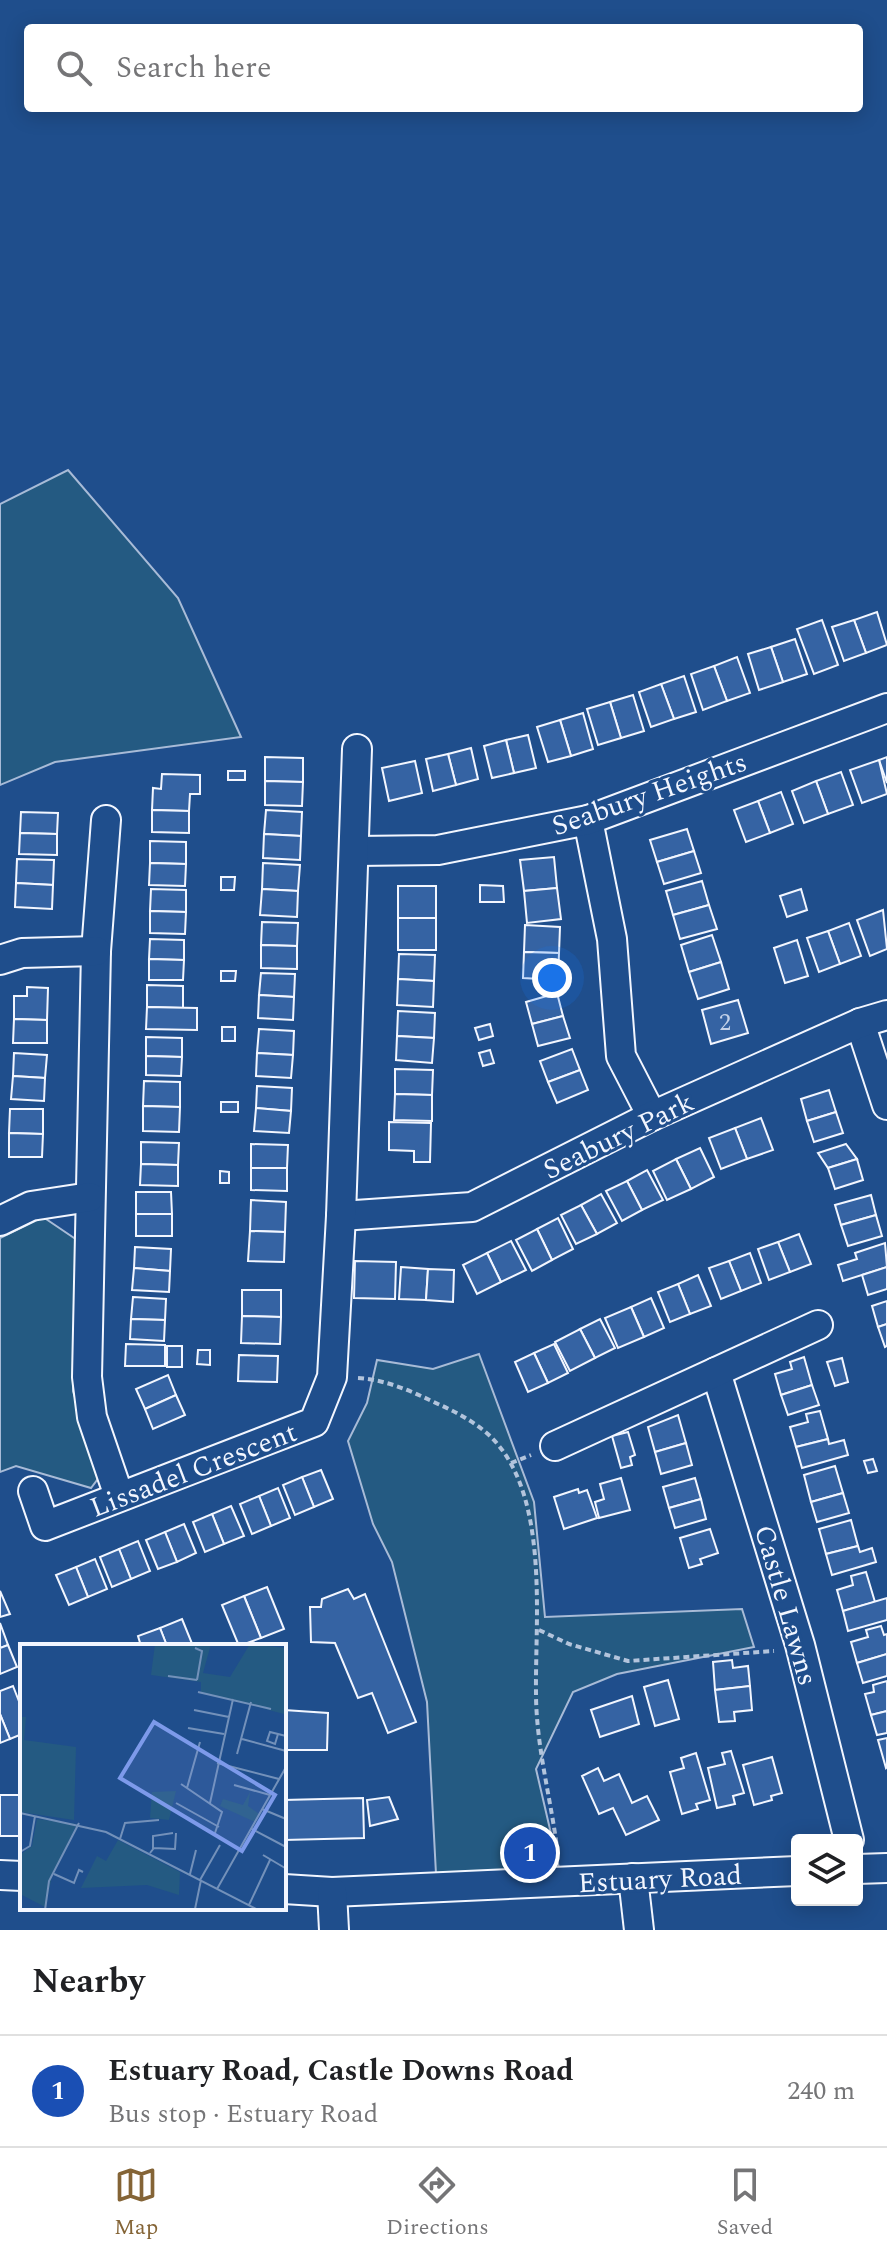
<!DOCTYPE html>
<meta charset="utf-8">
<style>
:root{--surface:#fff;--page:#f2f2f2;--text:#202124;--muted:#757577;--line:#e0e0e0;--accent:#846436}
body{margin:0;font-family:Spectral,serif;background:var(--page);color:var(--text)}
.controls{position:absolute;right:24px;bottom:24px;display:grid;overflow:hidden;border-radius:8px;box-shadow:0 4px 20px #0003}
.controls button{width:72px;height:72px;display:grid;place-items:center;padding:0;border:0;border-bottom:2px solid var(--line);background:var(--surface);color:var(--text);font:40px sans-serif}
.you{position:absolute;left:552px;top:978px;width:28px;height:28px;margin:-20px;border:6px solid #fff;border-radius:50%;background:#1a73e8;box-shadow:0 0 0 12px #1a73e833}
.badge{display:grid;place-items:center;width:52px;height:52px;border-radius:50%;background:var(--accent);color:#fff;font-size:26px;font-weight:700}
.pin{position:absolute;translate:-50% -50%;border:4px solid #fff;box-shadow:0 2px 8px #0006}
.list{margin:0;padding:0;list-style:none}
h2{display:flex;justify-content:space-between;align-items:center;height:104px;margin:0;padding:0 32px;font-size:34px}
h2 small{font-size:26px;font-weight:400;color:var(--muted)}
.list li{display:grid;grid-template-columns:52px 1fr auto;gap:24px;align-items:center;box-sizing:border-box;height:112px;padding:0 32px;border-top:2px solid var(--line)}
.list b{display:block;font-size:30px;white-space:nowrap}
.list p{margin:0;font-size:26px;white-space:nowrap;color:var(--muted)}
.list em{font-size:26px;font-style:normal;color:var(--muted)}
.icon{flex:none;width:44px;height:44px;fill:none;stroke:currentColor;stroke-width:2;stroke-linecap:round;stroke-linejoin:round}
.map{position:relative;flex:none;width:887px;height:1930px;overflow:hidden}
.search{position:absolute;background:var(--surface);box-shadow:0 4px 20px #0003;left:24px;right:24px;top:24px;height:88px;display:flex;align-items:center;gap:20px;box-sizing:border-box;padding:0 28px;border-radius:8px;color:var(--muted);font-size:30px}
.sheet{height:216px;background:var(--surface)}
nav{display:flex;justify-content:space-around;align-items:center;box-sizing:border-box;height:112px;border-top:2px solid var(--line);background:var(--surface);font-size:22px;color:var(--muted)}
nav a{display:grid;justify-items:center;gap:4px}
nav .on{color:var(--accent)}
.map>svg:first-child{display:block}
.green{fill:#245a82;stroke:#a8bbd7;stroke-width:2}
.building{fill:#3563a3;stroke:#f2f6ff;stroke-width:2}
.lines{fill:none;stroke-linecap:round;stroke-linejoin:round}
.minor-casing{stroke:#f2f6ff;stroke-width:32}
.path{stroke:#b3c4dc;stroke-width:4;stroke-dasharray:6 4;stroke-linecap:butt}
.minor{stroke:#1f4e8c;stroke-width:28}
.labels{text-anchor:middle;stroke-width:6;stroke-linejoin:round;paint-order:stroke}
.number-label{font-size:24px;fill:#c3d1e8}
.street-label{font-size:28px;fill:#f2f6ff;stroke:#1f4e8c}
.inset-road{fill:none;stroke:#7391ba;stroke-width:2}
.view{fill:#7d9aea;fill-opacity:0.15;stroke:#7d9aea;stroke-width:4}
.inset-edge{fill:none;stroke:#f2f6ff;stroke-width:4}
</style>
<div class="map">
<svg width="887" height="1930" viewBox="0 0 887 1930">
<rect width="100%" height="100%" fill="#1f4e8c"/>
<!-- green -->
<g class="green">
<path d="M68 470 178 598 241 737 55 762 0 785V504Z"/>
<path d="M43 1217 77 1240 73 1391 100 1476 91 1488 16 1466 0 1472V1238Z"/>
<path d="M479 1354 534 1502 545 1617 742 1609 754 1647 617 1674 573 1692 536 1769 559 1868 436 1874 427 1702 392 1562 373 1524 348 1441 367 1403 377 1360 433 1369Z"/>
</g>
<!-- building -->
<g class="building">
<path d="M877 612 887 645 866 653 854 620Z"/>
<path d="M822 620 838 665 814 674 797 629Z"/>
<path d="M854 620 866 653 844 661 832 627Z"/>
<path d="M795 639 807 674 783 682 771 647Z"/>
<path d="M771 647 783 682 759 690 748 654Z"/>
<path d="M737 657 750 693 727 701 714 666Z"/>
<path d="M714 666 727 701 703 710 691 674Z"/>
<path d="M684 676 696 712 674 719 661 684Z"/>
<path d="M661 684 674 719 651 727 639 692Z"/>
<path d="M633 695 644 731 621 738 610 702Z"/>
<path d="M610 702 621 738 598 745 587 709Z"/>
<path d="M583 713 593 749 571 756 560 720Z"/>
<path d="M560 720 571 756 548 762 537 727Z"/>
<path d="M528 735 536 768 514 773 506 740Z"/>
<path d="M506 740 514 773 492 778 484 746Z"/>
<path d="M471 748 478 779 456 785 448 754Z"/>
<path d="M448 754 456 785 433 791 426 759Z"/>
<path d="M265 757 303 758V782L265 781Z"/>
<path d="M887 757V783L879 760Z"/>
<path d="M879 760 887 794 862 803 850 770Z"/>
<path d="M415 761 422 793 389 801 382 768Z"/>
<rect x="228" y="771" width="17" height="9"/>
<path d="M841 772 853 805 828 814 816 781Z"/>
<path d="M162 774 200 775V794H190L189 811 152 810 153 788 161 789Z"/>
<path d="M265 781 303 782 302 806 265 805Z"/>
<path d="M816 781 828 814 804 823 792 791Z"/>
<path d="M781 792 793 824 770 833 758 801Z"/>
<path d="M758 801 770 833 746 842 734 810Z"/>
<path d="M152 810 189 811V833L152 832Z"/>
<path d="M266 810 302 812 301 836 264 834Z"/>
<path d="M21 812 58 813 57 834 20 833Z"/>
<path d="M687 829 694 851 657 862 650 840Z"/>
<path d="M20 833 57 834V855L19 854Z"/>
<path d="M264 834 301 836 300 860 263 858Z"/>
<path d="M150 841 186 842V864L150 863Z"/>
<path d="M694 851 701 873 664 884 657 862Z"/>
<path d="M554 857 557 888 524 891 520 860Z"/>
<path d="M17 859 54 860 53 885 16 883Z"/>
<path d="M150 863 186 864 185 886 149 885Z"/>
<path d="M263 863 300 865 298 891 262 889Z"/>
<path d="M221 877H235L234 890H221Z"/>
<path d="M702 881 709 905 673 915 666 891Z"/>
<path d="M16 883 53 885 52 909 15 907Z"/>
<path d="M480 885 503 886 504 902H480Z"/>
<rect x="398" y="886" width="38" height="32"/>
<path d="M557 888 561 919 527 923 524 891Z"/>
<path d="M151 889 186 890V912L150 911Z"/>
<path d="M262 889 298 891 297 917 260 915Z"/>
<path d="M801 889 807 910 787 917 780 896Z"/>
<path d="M709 905 717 929 680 939 673 915Z"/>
<path d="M883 910 887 949 870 956 857 920Z"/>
<path d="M150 911 186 912 185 934 150 933Z"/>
<rect x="398" y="918" width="38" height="32"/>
<path d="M262 922 298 923 297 946 261 945Z"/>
<path d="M849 923 861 956 840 964 828 931Z"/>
<path d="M525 925 560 927 559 953 524 952Z"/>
<path d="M828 931 840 964 819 972 807 938Z"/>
<path d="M712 935 721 962 689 972 681 945Z"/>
<path d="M150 939 184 940V960L149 959Z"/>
<path d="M797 940 808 976 785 983 774 948Z"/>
<path d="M261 945 297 946V969L261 968Z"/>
<path d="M524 952 559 953 558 980 523 978Z"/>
<path d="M399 954 435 955 434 981 398 979Z"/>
<path d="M149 959 184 960 183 980H149Z"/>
<path d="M721 962 729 989 698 999 689 972Z"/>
<path d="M221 971H236L235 981H221Z"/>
<path d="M261 973 295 974 294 997 259 995Z"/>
<path d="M398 979 434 981 433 1007 397 1005Z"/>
<path d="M147 985 183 986V1008L147 1007Z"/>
<path d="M27 987 48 988 47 1020 14 1019V996H27Z"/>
<path d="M557 993 563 1016 532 1024 526 1002Z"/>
<path d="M259 995 294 997 293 1020 258 1018Z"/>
<path d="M738 1000 748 1033 711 1044 702 1010Z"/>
<path d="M147 1007 197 1008V1030L146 1029Z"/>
<path d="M398 1011 435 1013 434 1038 397 1036Z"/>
<path d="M563 1016 570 1038 538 1046 532 1024Z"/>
<path d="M14 1019 47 1020V1043H13Z"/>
<path d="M490 1024 493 1036 479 1040 475 1028Z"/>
<rect x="222" y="1027" width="13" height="14"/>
<path d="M259 1029 294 1031 293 1055 257 1053Z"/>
<path d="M397 1036 434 1038 432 1063 396 1060Z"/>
<path d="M146 1037 182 1038V1057L146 1056Z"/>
<path d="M572 1049 580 1070 548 1082 540 1061Z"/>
<path d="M490 1050 494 1063 483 1066 479 1053Z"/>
<path d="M14 1053 47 1055 45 1078 13 1076Z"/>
<path d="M257 1053 293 1055 291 1078 256 1076Z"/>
<path d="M146 1056 182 1057 181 1076 146 1075Z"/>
<path d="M395 1069 433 1070 432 1095 395 1094Z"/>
<path d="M580 1070 588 1090 557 1103 548 1082Z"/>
<path d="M13 1076 45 1078 44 1101 11 1099Z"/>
<path d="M144 1081 180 1082V1107L143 1106Z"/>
<path d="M257 1086 292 1088 291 1111 256 1108Z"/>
<path d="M829 1090 836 1112 807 1121 801 1099Z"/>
<path d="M395 1094 432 1095V1121L394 1120Z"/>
<rect x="221" y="1102" width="17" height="10"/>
<path d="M143 1106 180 1107 179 1132 143 1131Z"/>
<path d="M256 1108 291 1111 289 1133 254 1131Z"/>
<path d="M10 1109H43V1134L9 1133Z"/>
<path d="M836 1112 843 1133 814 1142 807 1121Z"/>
<path d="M761 1118 773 1150 747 1159 735 1128Z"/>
<path d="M389 1122 431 1123 430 1162H414V1151L389 1150Z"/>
<path d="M735 1128 747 1159 721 1169 709 1138Z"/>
<path d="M9 1133 43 1134 42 1157H9Z"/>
<path d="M141 1142 179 1143 178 1165 141 1164Z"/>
<path d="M251 1144 288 1145 287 1168H251Z"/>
<path d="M846 1144 857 1159 828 1168 818 1153Z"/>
<path d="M700 1148 714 1177 691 1189 676 1159Z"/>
<path d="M676 1159 691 1189 667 1200 653 1171Z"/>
<path d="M857 1159 863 1180 835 1189 828 1168Z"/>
<path d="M141 1164 178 1165V1186L140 1185Z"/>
<path d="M251 1168H287V1191L251 1190Z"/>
<path d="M647 1170 663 1200 642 1210 627 1181Z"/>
<path d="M220 1171 229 1172V1183H220Z"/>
<path d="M627 1181 642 1210 622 1221 606 1191Z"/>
<path d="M136 1192H171L172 1214H136Z"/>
<path d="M601 1194 617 1223 597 1234 581 1205Z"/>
<path d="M871 1195 876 1215 841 1225 835 1205Z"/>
<path d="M251 1200 286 1202 285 1232 250 1231Z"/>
<path d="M581 1205 597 1234 576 1244 561 1215Z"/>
<rect x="136" y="1214" width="36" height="22"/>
<path d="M876 1215 882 1236 848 1246 841 1225Z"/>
<path d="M558 1218 573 1249 552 1260 537 1229Z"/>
<path d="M537 1229 552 1260 532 1271 516 1240Z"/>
<path d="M250 1231 285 1232 284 1262 248 1261Z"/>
<path d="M799 1234 811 1264 790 1272 778 1242Z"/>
<path d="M511 1241 526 1270 501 1282 487 1253Z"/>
<path d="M778 1242 790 1272 769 1280 758 1249Z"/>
<path d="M885 1243 887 1267 843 1281 838 1265 857 1259 855 1253Z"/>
<path d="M135 1247 171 1249 170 1271 134 1268Z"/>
<path d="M487 1253 501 1282 477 1294 463 1265Z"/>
<path d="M750 1253 761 1283 741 1291 729 1261Z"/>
<path d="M355 1261 396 1262 395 1299 354 1298Z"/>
<path d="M729 1261 741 1291 721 1299 709 1268Z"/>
<path d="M401 1267 428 1269 426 1300 399 1299Z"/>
<path d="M887 1267V1289L868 1295 862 1275Z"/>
<path d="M134 1268 170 1271 169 1292 132 1290Z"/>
<path d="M428 1269 454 1270 453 1302 426 1300Z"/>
<path d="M698 1275 711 1306 690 1314 678 1284Z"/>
<path d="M678 1284 690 1314 670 1322 658 1292Z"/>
<path d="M242 1290H281V1317L242 1316Z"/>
<path d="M133 1297 166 1299 165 1320 131 1319Z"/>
<path d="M651 1298 664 1328 644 1337 631 1307Z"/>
<path d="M887 1301V1324L878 1327 872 1306Z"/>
<path d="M631 1307 644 1337 618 1348 605 1318Z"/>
<path d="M242 1316 281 1317 280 1344 241 1343Z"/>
<path d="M131 1319 165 1320 164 1341 130 1339Z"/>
<path d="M600 1319 615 1348 595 1358 580 1329Z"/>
<path d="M887 1324V1346L885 1347 878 1327Z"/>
<path d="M580 1329 595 1358 570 1371 555 1342Z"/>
<path d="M126 1344 165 1345V1366H125Z"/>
<path d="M554 1344 568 1373 548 1383 534 1353Z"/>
<rect x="167" y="1346" width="15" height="21"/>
<path d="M198 1350H210V1365L197 1364Z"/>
<path d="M534 1353 548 1383 528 1392 515 1362Z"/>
<path d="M239 1355 278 1356 277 1382 238 1381Z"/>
<path d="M804 1357 812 1385 781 1395 775 1374 792 1369 790 1362Z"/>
<path d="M842 1358 848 1382 835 1386 827 1362Z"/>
<path d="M168 1375 176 1395 145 1409 136 1389Z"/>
<path d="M812 1385 819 1405 788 1415 781 1395Z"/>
<path d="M176 1395 185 1415 153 1429 145 1409Z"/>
<path d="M820 1411 828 1439 796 1447 790 1427 808 1422 806 1414Z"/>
<path d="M678 1415 686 1443 655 1452 648 1427Z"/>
<path d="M628 1432 635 1455 630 1457 632 1465 621 1468 612 1436Z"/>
<path d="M828 1439 829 1444 844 1440 848 1455 802 1468 796 1447Z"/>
<path d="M686 1443 692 1465 661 1474 655 1452Z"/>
<path d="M873 1459 877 1471 868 1473 864 1461Z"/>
<path d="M835 1466 843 1493 811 1502 804 1475Z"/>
<path d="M321 1470 333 1499 314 1507 302 1477Z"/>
<path d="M302 1477 314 1507 295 1515 283 1485Z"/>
<path d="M621 1478 630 1510 599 1518 595 1502 604 1499 600 1484Z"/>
<path d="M695 1478 701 1499 669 1508 663 1487Z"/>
<path d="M278 1488 290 1518 271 1526 259 1496Z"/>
<path d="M578 1489 579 1493 587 1490 597 1518 564 1529 554 1497Z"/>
<path d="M843 1493 849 1513 817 1522 811 1502Z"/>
<path d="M259 1496 271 1526 252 1534 240 1504Z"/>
<path d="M701 1499 706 1519 675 1528 669 1508Z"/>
<path d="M231 1506 244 1536 224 1544 212 1514Z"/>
<path d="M212 1514 224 1544 205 1552 193 1522Z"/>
<path d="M851 1520 858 1546 826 1554 819 1529Z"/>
<path d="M184 1524 196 1553 177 1562 165 1532Z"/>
<path d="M710 1529 718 1553 700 1559 702 1564 689 1568 680 1538Z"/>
<path d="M165 1532 177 1562 158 1569 146 1540Z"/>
<path d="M138 1541 150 1571 131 1579 119 1549Z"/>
<path d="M858 1546 860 1552 872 1548 876 1562 832 1575 826 1554Z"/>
<path d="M119 1549 131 1579 112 1587 100 1557Z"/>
<path d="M95 1559 107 1589 88 1597 76 1567Z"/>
<path d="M76 1567 88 1597 69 1605 56 1575Z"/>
<path d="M866 1572 875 1602 843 1611 837 1590 853 1585 851 1576Z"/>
<path d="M267 1587 284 1629 261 1638 244 1596Z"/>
<path d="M348 1589 354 1599 365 1594 416 1722 388 1733 372 1693 358 1698 335 1643 311 1642 310 1607H321L322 1599Z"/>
<path d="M0 1591 10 1614 0 1617Z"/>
<path d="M244 1596 261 1638 239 1646 222 1605Z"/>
<path d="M887 1598V1620L848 1631 843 1611Z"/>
<path d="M182 1619 193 1646H167L160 1628Z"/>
<path d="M0 1623 8 1645 0 1648Z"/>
<path d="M881 1626 884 1635 887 1634V1654L857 1663 851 1642 868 1637 866 1630Z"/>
<path d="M160 1628 167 1646H141L138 1636Z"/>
<path d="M8 1645 17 1667 0 1674V1648Z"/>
<path d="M887 1654V1676L863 1683 857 1663Z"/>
<path d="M732 1660 733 1668 748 1666 750 1686 715 1690 713 1662Z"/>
<path d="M668 1680 679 1719 655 1726 644 1687Z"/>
<path d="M887 1681V1711L871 1715 865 1694 874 1692 873 1685Z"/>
<path d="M13 1686 22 1709V1734L10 1739 0 1714V1691Z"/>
<path d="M750 1686 752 1710 734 1712 735 1721 719 1722 715 1690Z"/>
<path d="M632 1696 639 1724 600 1737 591 1710Z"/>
<path d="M284 1710 328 1713 327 1750H284Z"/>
<path d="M887 1711V1733L877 1735 871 1715Z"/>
<path d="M0 1714 10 1739 0 1743Z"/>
<path d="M887 1738V1767L886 1768 878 1740Z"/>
<path d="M731 1751 744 1793 733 1796 735 1804 717 1808 708 1768 725 1764 722 1753Z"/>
<path d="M696 1753 710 1800 696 1804 698 1809 682 1814 670 1772 684 1768 681 1758Z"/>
<path d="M772 1757 782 1793 771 1796 772 1800 754 1805 743 1765Z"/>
<path d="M598 1768 604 1781 619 1774 632 1803 647 1796 659 1820 626 1835 613 1808 599 1814 582 1776Z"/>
<rect x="0" y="1795" width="22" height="41"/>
<path d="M389 1797 398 1819 370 1826 367 1800Z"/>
<path d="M363 1798 364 1838 284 1840V1800Z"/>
</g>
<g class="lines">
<!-- minor casing -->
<g class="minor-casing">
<g id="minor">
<path d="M106 820 96 951 87 1377 92 1417 119 1496"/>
<path d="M588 820 612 939 621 1056 652 1116"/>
<path d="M356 851 438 850 588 820 887 708"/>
<path d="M0 960 22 953 96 951"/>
<path d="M860 1023 887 1105"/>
<path d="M341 1216 472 1207 652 1116 860 1023 887 1015"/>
<path d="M0 1221 31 1206 90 1197"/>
<path d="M716 1372 800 1645 849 1840"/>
<path d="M555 1446 818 1325"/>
<path d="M33 1491 45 1526 314 1422 332 1377 341 1216 357 749"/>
<path d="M857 1869 887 1868"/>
<path d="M0 1875 22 1876"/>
<path d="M633 1878 639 1930"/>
<path d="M284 1889 332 1892 797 1871"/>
<path d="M332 1892 334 1930"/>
</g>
</g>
<!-- path -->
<g class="path">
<path d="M358 1378C387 1380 411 1391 438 1404 456 1412 475 1422 490 1436 550 1494 535 1617 536 1693 536 1748 552 1802 558 1856"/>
<path d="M511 1463 531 1455"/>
<path d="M539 1630 569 1644 628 1661 774 1651"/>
</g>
<!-- minor -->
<use href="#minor" class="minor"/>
</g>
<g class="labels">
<!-- number labels -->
<g class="number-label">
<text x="725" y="1030">2</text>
</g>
<!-- street labels -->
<g class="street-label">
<text transform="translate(649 793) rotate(-19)" y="10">Seabury Heights</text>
<text transform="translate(618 1135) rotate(-26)" y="10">Seabury Park</text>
<text transform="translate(193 1469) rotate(-21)" y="10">Lissadel Crescent</text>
<text transform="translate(787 1605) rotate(74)" y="10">Castle Lawns</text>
<text transform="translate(660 1878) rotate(-3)" y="10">Estuary Road</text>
</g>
</g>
<!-- overview -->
<g transform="translate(20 1644)">
<rect width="266" height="266" fill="#1f4e8c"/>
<path d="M135 0H191L183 29 210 33 230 0 266 4 264 70 181 48V38L131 31ZM0 73H6L4 96 56 103 54 176 0 168ZM156 147 149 176 130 174 132 148ZM230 148 228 162 239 170 235 178 200 162 203 155 223 161ZM17 175 57 180 33 229 25 263 0 250V211L12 202ZM98 196 160 228 159 251 127 241 61 244 77 212 86 217Z" fill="#245a82"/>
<path class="inset-road" d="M175 4 182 7 177 36M148 32 177 36M178 48 251 65M174 66 209 73M168 84 204 90M258 90 255 100 247 97 250 88 266 92M222 95 266 107M217 110 231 58M197 119 259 135M161 140 202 168 195 189M214 141 250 151M167 144 180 98M156 159 199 183M190 159 213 55M242 165 266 175M0 169 86 188 238 266M232 185 266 203M100 195 105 179 139 176M133 205V192L153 189M0 208 10 202 15 172M130 209 134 204 155 205 156 189M243 211 265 224M34 230 54 239 59 226 63 228M170 230 176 206M180 236 200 201M181 236 175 265H207M197 245 266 123M229 261 250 216M25 266 29 237 59 179"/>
<path class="view" d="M134 78 255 151 222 207 100 134Z"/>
<rect width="266" height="266" class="inset-edge"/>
</g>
</svg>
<div class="controls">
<button><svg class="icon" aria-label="layers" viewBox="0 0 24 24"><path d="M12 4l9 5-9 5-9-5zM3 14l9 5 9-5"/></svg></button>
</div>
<div class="you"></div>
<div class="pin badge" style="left:530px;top:1853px;background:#1a4fb4">1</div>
<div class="search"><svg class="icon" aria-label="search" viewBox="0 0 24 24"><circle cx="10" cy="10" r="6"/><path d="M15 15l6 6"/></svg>Search here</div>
</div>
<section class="sheet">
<h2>Nearby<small></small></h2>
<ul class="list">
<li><span class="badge" style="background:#1a4fb4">1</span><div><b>Estuary Road, Castle Downs Road</b><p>Bus stop · Estuary Road</p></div><em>240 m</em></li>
</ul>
</section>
<nav>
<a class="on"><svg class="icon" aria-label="map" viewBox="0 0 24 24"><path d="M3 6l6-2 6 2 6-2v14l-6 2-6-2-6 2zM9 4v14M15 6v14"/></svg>Map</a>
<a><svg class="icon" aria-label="directions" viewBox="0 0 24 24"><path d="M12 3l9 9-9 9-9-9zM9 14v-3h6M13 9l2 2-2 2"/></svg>Directions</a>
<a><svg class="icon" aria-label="saved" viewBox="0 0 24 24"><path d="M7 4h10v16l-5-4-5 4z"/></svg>Saved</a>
</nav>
